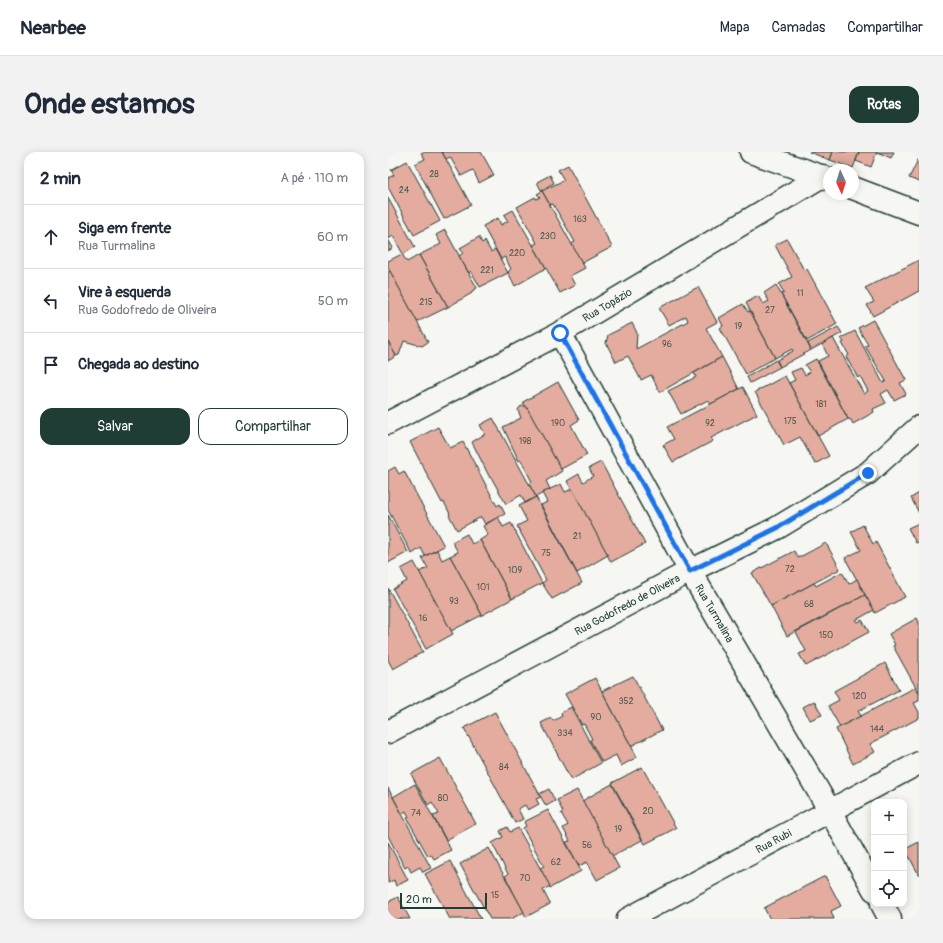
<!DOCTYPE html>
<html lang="pt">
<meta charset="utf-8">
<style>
:root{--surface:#fff;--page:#f2f2f3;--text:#1f2937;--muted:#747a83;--line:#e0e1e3;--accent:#1f3d34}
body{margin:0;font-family:Pangolin,sans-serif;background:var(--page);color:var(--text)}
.controls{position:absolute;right:12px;bottom:12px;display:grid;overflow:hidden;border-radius:8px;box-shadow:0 2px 10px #0003}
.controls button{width:36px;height:36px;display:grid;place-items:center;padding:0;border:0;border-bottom:1px solid var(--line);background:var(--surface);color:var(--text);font:20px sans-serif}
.compass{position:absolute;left:435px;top:12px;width:36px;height:36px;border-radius:50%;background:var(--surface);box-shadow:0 2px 10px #0003;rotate:176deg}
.scale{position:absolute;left:12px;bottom:10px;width:87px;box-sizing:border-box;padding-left:4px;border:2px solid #1f3d34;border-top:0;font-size:11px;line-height:14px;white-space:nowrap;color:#1f3d34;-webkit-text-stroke:3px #f6f6f2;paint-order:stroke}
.stop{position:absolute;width:12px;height:12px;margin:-9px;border:3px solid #1a73e8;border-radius:50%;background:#fff}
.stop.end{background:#1a73e8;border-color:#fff;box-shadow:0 1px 4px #0008}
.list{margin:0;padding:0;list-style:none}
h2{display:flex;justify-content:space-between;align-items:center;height:52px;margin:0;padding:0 16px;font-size:17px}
h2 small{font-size:13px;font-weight:400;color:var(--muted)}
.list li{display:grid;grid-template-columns:26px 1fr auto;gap:12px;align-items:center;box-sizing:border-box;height:64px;padding:0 16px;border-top:1px solid var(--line)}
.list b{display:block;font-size:15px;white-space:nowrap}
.list p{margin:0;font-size:13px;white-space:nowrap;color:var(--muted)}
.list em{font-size:13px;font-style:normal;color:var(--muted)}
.actions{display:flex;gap:8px;padding:12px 16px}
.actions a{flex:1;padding:9px 0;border:1px solid var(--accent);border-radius:12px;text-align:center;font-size:14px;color:var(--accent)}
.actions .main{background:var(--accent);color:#fff}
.icon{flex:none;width:22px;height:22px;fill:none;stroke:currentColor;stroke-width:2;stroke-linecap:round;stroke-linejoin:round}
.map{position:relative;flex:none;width:531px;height:767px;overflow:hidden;border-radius:12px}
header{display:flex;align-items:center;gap:24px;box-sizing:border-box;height:56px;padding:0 20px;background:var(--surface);border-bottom:1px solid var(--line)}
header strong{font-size:19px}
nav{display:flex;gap:22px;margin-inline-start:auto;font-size:14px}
.intro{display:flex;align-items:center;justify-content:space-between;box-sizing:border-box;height:96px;padding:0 24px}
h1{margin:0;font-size:28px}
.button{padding:10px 18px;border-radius:12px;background:var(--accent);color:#fff;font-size:14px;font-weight:700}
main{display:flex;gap:24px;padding:0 24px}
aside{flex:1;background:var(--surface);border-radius:12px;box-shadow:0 2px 10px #0003}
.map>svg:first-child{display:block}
.building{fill:#e4ab9f;stroke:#1f3d34}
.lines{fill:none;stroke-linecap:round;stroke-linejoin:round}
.minor-casing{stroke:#1f3d34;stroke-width:25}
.minor{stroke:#f6f6f2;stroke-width:22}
.route{stroke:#1a73e8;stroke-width:5}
.labels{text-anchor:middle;stroke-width:3;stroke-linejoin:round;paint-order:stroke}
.number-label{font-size:9px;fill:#50584f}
.street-label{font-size:11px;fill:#1f3d34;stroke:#f6f6f2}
</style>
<header>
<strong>Nearbee</strong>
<nav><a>Mapa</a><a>Camadas</a><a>Compartilhar</a></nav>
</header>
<div class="intro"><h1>Onde estamos</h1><a class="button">Rotas</a></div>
<main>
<aside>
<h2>2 min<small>A pé · 110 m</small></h2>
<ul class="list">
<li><svg class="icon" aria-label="ahead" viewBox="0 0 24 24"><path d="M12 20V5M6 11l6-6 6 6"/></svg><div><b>Siga em frente</b><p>Rua Turmalina</p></div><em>60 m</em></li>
<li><svg class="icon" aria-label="left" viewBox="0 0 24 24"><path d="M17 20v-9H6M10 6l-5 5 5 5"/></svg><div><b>Vire à esquerda</b><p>Rua Godofredo de Oliveira</p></div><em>50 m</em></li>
<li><svg class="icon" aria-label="arrive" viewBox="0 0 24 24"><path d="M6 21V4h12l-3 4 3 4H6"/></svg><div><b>Chegada ao destino</b></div></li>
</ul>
<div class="actions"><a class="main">Salvar</a><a>Compartilhar</a></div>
</aside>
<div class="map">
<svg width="531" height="767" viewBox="0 0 531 767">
<rect width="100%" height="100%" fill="#f6f6f2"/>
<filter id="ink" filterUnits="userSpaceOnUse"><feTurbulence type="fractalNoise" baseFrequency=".025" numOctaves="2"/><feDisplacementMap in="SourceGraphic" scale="8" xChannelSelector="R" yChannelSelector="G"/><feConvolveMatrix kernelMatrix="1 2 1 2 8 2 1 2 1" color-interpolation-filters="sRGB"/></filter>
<g filter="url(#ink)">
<!-- building -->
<g class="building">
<path d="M35 0H54L83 53 56 67 27 12 37 7 33 1Z"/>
<path d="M54 0H93L106 23 91 31 85 18 73 24 62 5 58 7Z"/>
<path d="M421 0H445L442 8Z"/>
<path d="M445 0H471L465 16 442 8Z"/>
<path d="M471 0H489L483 15 468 9Z"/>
<path d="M489 0H506L503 6Z"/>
<path d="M531 6V30L521 26Z"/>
<path d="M19 9 52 69 26 83 0 35V26L6 23 3 18Z"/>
<path d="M180 13 224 95 194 111 183 92 187 90 165 52 162 53 154 39 176 28 170 18Z"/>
<path d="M162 23 166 31 153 38 149 30Z"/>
<path d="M154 39 197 116 182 124 187 133 172 141 145 93 149 91 129 55 147 45 148 47 152 45 149 42Z"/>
<path d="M0 46 27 95 15 102 5 84 0 87Z"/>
<path d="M125 58 158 116 127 134 120 120 123 117 117 105 113 107 95 74 110 66 113 73 120 69 116 63Z"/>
<path d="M57 78 89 136 83 140 84 141 60 155 31 103 53 92 48 83Z"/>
<path d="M91 85 94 91 97 89 103 100 107 97 120 121 92 135 83 119 81 121 71 104 75 101 72 96Z"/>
<path d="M0 87 5 96 0 99Z"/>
<path d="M399 87 416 118 419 117 449 172 419 189 393 142 396 141 391 132 404 125 387 93Z"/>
<path d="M14 102 19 110 31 103 60 155 29 170 0 116V109Z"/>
<path d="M531 108V139L485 164 479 153 486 150 477 136Z"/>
<path d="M2 119 40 190 34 194 16 189 11 203 8 204 0 189V120Z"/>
<path d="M388 133 423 198 392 215 389 208 405 199 404 197 387 206 358 151 370 144 375 152 381 149 376 141Z"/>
<path d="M310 135 329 170 318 176 334 205 272 240 263 223 253 228 240 204 228 210 218 191 220 183 244 171 249 181 248 197 300 169 298 164 281 173 271 156Z"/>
<path d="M355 152 360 160 362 159 387 206 358 222 332 176 335 174 331 166Z"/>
<path d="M485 168 518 228 512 231 518 242 506 248 500 238 493 242 498 251 485 257 486 260 465 272 463 268 460 267 430 209 440 204 434 192 445 186 476 242 480 239 472 224 470 226 458 205 461 203 454 191 456 190 453 186 467 179 495 231 498 229 477 194 480 193 470 176Z"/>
<path d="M450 175 454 181 423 198 420 191Z"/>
<path d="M0 189 8 204 0 209Z"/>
<path d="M334 205 351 237 323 252 320 248 293 262 280 239 308 225 306 221Z"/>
<path d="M428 207 460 267 430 284 401 231 407 228 403 220 413 216 417 223 422 220 417 213Z"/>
<path d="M388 208 392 215 362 231 359 225Z"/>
<path d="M397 224 441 304 427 312 412 285 396 293 367 240Z"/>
<path d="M170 230 191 268 183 273 199 303 173 317 135 250Z"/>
<path d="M355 235 369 262 323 286 325 289 285 310 275 293 286 287 279 275Z"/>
<path d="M134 254H138L174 319 158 329 162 337 148 345 141 332 144 330 133 308 131 309 115 275 133 266 130 258 132 255Z"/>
<path d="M105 266 148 345 137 351 133 343 118 352 103 325 102 326 84 290 97 282 92 273Z"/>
<path d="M50 275 62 296 75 290 109 354 112 352 117 362 97 372 93 365 69 378 61 363 62 362 56 350 54 351 22 290Z"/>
<path d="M213 310 257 392 223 410 179 329 191 322 195 330 205 324 201 316Z"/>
<path d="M7 315 11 322 16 319 56 394 37 404 33 396 24 402 0 358V319Z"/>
<path d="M173 332 177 340 184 337 220 403 189 421 153 353 159 350 154 341Z"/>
<path d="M531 341V361L523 346Z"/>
<path d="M148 345 194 431 164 447 154 431 158 428 129 374 139 369 131 354Z"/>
<path d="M0 363 20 400 0 411Z"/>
<path d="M110 365 115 375 123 371 154 431 124 447 92 388 100 383 95 374Z"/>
<path d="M531 371V391L530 390 528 391 520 376Z"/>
<path d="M475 373 485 392 488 390 517 445 487 461 457 406 473 398 463 380Z"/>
<path d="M79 382 84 392 92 388 124 447 94 463 62 404 70 400 64 390Z"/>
<path d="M438 391 452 417 383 454 364 421 406 399 410 406Z"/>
<path d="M49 398 54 408 62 404 94 463 63 479 31 420 40 416 34 406Z"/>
<path d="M26 410 65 482 38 497 5 437 19 429 13 417Z"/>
<path d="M454 420 461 432 469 427 477 443 399 484 383 454 426 431 428 434Z"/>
<path d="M0 436 35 500 5 517 0 508Z"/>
<path d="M477 443 486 458 468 468 470 470 474 468 481 480 418 514 411 502 418 499 408 480Z"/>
<path d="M529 466 531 470V541L505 494 507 493 501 482Z"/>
<path d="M497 511 511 538 470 559 473 564 452 575 440 554 451 548 446 539Z"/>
<path d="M245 524 274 578 243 594 214 539Z"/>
<path d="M207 526 249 605 233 614 228 603 214 610 202 588 204 587 196 572 194 573 177 542Z"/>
<path d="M528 535 531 541V549L526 551 531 560V566L482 592 487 600 465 612 448 577Z"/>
<path d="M426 549 434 563 422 568 415 555Z"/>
<path d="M183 555 213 611 183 628 153 571 163 566 165 569 169 567 174 564 173 561Z"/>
<path d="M107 560 153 645 148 647 151 652 140 658 137 653 130 657 135 667 127 671 76 576Z"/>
<path d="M52 606 88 672 58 688 45 664 51 662 44 650 40 653 23 622Z"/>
<path d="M254 615 288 676 257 692 224 631Z"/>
<path d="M27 632 63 698 46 707 43 702 40 704 19 666 21 665 18 659 14 662 5 645Z"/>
<path d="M224 632 254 688 224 704 194 649Z"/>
<path d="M0 636 43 716 35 720 32 715 23 720 20 714 17 716 0 684Z"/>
<path d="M161 637 167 649 158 654 151 642Z"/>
<path d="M189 638 231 716 209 728 199 710 191 714 178 690 182 689 175 676 180 673 173 661 175 660 169 648Z"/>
<path d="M160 658 193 719 162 736 152 716 156 714 135 676 138 674 136 670Z"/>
<path d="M119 675 122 680 130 676 162 734 155 738 162 752 138 765 117 724 120 722 104 691 115 685 112 679Z"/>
<path d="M0 690 20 728 8 734 6 728 0 731Z"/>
<path d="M531 690V723L517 697Z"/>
<path d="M101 696 136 760 123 767H102L72 712Z"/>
<path d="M62 709 93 767H62L37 722Z"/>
<path d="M437 724 453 754 443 759 446 767H382L376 756Z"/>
<path d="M10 745 22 767H0V750Z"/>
</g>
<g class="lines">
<!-- minor casing -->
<g class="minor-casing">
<g id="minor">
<path d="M363 0 441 27"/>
<path d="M465 36 531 61"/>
<path id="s1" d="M172 181 302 419 442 659 486 738"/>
<path id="s2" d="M0 271 172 181 434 24"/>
<path id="s3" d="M0 580 302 419 389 376 480 321 531 275"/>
<path d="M494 752 502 767"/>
<path id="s4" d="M240 767 531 611"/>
</g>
</g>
<!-- minor -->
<use href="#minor" class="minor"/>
</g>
</g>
<g class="lines" filter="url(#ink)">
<!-- route -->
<path class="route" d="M172 181 302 419 389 376 480 321"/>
</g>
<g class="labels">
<!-- number labels -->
<g class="number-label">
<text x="46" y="25">28</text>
<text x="16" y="41">24</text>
<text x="192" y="70">163</text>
<text x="160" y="87">230</text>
<text x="129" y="104">220</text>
<text x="99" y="121">221</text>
<text x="412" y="144">11</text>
<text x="38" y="153">215</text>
<text x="382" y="161">27</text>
<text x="350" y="177">19</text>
<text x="279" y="195">96</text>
<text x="433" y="255">181</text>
<text x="402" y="272">175</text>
<text x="170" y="274">190</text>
<text x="322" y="274">92</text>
<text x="137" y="292">198</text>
<text x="189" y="387">21</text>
<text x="158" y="404">75</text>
<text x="402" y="420">72</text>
<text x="127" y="421">109</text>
<text x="95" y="438">101</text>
<text x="66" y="452">93</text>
<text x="421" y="455">68</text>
<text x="35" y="469">16</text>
<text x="438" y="486">150</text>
<text x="471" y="547">120</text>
<text x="238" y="552">352</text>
<text x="208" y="568">90</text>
<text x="489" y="580">144</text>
<text x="177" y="584">334</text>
<text x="116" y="618">84</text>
<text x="55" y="649">80</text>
<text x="260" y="662">20</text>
<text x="28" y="664">74</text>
<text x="230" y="680">19</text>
<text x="199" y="696">56</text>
<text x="168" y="713">62</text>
<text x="137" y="729">70</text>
<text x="107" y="746">15</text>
</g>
<!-- street labels -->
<g class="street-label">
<text dy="4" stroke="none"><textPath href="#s2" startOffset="249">Rua Topázio</textPath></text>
<text dy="4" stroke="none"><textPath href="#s3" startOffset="271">Rua Godofredo de Oliveira</textPath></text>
<text dy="4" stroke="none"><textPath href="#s1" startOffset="320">Rua Turmalina</textPath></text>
<text dy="4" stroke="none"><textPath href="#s4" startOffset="165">Rua Rubi</textPath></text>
</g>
</g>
</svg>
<div class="controls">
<button>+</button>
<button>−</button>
<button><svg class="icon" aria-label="locate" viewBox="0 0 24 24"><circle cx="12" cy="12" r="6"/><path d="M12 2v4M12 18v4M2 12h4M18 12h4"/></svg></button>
</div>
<svg class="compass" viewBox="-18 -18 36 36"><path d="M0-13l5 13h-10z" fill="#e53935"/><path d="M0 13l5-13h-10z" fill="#747a83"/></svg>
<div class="scale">20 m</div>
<div class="stop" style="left:172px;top:181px"></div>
<div class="stop end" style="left:480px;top:321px"></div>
</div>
</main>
